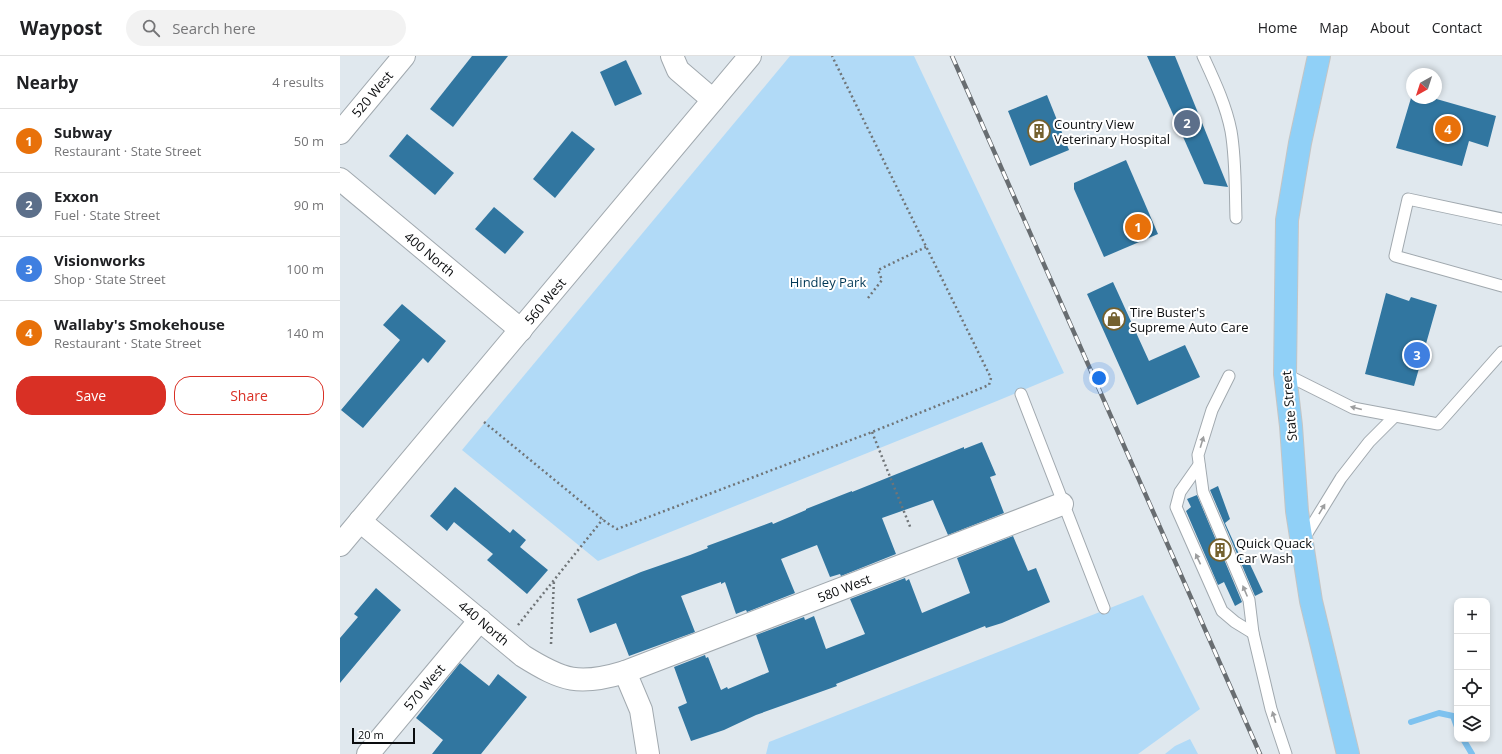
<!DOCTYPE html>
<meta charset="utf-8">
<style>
:root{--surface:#fff;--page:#f2f2f2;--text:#202124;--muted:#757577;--line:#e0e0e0;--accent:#d93025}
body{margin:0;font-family:"Open Sans",sans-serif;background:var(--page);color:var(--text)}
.controls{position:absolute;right:12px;bottom:12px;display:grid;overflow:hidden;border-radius:8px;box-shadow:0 2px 6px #0003}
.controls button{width:36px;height:36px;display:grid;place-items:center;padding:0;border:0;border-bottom:1px solid var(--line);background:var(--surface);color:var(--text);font:20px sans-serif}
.compass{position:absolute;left:1066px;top:12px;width:36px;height:36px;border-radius:50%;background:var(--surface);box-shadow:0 2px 6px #0003;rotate:219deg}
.scale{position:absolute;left:12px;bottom:10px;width:63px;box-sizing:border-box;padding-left:4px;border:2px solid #0a0c0e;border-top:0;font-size:11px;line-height:14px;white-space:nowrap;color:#0a0c0e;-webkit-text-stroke:3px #fff;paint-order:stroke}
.you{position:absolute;left:759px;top:322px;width:14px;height:14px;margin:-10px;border:3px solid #fff;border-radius:50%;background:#1a73e8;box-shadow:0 0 0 6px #1a73e833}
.badge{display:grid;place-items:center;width:26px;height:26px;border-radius:50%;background:var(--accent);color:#fff;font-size:13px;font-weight:700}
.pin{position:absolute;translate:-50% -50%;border:2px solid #fff;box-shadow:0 1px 4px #0006}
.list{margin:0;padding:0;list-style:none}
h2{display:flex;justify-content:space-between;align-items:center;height:52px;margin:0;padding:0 16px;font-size:17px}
h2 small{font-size:13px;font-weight:400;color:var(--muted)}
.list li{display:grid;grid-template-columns:26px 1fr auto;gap:12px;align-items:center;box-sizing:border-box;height:64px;padding:0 16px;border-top:1px solid var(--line)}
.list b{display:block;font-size:15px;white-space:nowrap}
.list p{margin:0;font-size:13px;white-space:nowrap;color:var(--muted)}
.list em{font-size:13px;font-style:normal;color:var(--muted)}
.actions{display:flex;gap:8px;padding:12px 16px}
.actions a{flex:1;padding:9px 0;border:1px solid var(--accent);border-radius:16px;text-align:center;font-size:14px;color:var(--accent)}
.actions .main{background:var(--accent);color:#fff}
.icon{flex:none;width:22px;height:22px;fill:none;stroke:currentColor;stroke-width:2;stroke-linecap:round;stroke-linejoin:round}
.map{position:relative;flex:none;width:1162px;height:698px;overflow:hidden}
header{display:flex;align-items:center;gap:24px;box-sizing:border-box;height:56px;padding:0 20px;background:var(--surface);border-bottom:1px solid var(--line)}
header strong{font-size:19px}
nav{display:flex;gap:22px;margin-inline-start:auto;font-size:14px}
.search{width:280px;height:36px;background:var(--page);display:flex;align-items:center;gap:10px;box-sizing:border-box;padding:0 14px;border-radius:22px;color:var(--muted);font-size:15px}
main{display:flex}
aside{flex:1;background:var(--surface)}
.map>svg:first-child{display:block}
.green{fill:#b1daf7}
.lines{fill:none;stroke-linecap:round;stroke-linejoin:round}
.stream{stroke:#7ec2ef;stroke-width:6}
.building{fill:#3176a0}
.service-casing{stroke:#a1a9af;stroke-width:13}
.minor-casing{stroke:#a1a9af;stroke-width:24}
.primary-casing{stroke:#c4c5c5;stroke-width:24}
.path{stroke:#707578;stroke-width:2.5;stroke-dasharray:2 3;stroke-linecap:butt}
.service{stroke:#fff;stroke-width:11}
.minor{stroke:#fff;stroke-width:22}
.primary{stroke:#90d0f7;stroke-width:22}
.rail-casing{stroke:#686d71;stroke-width:4.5}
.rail{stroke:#fff;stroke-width:3;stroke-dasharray:9;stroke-linecap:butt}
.oneway{fill:#9d9e9f}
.labels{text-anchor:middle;stroke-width:4;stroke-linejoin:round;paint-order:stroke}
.street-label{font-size:13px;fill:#0a0c0e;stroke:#fff}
.poi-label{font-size:13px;fill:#0a0c0e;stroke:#fff;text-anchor:start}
.park-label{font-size:13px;fill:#003856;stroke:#fff}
</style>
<header>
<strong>Waypost</strong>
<div class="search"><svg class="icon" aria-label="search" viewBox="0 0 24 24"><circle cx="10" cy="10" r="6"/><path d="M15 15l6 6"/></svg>Search here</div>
<nav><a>Home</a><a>Map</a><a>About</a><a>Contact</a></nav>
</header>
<main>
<aside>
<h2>Nearby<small>4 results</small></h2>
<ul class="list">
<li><span class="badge" style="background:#e8710a">1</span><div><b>Subway</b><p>Restaurant · State Street</p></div><em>50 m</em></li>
<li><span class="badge" style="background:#5c6f8a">2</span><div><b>Exxon</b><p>Fuel · State Street</p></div><em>90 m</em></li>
<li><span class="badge" style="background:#3f7fe0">3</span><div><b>Visionworks</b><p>Shop · State Street</p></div><em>100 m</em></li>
<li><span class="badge" style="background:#e8710a">4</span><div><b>Wallaby's Smokehouse</b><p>Restaurant · State Street</p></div><em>140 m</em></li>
</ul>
<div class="actions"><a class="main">Save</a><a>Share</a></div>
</aside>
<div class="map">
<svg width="1162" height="698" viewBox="0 0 1162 698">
<rect width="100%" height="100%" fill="#e0e8ee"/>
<!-- green -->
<g class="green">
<path d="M450 0H574L724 317 657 345 258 505 122 394Z"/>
<path d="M803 539 860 653 798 698H426L429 686Z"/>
<path d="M850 683 858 698H825L835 690Z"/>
</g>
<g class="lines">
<!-- stream -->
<g class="stream">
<path d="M1071 666 1099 657 1113 660 1117 671"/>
<path d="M1123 683 1132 698"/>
</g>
</g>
<!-- building -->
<g class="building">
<path d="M132 0H168L113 71 90 53Z"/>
<path d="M807 0H835L888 131 864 128Z"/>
<path d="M286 4 302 38 275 50 260 16Z"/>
<path d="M707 39 729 94 690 110 668 55Z"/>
<path d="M1071 42H1093L1156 60 1148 91 1129 85 1122 110 1056 92Z"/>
<path d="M232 75 255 93 215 142 193 123Z"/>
<path d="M67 78 114 117 95 139 49 100Z"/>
<path d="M786 104 818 178 764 201 734 133V127Z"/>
<path d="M154 151 184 176 165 198 135 173Z"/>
<path d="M773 226 809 305 845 289 860 321 797 349 747 238Z"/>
<path d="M1046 237 1069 245 1071 241 1097 249 1074 330 1025 318Z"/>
<path d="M62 248 106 285 88 307 83 302 23 372 1 354 60 284 43 269Z"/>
<path d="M642 386 656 419 650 421 664 457 608 479 593 444 542 462 556 498 501 520 500 518 490 521 477 489 441 503 455 537 407 556 406 554 396 558 385 526 381 528V526L341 540 355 576 289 600 276 567 250 577 237 543 301 516 350 499 368 492 367 490 432 466 433 468 466 454V453L512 435V436L624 391V393Z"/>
<path d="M878 430 890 463 885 467 903 507 908 504 923 536 915 540 870 434Z"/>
<path d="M115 431 170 477 173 473 186 484 180 491 208 514 187 538 147 504 153 498 114 466 107 475 90 460Z"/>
<path d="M857 439 902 546 895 550 884 526 878 529 846 455 851 451 847 443Z"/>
<path d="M673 480 688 515 696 512 710 546 662 567 646 572 645 570 496 628 497 630 416 659 384 674 351 685 338 651 347 647 334 611 365 599 366 602 368 601 381 634 387 631 388 633 429 616 416 579 464 561 465 564 474 560 486 593 525 578 510 543 565 522 566 525 569 523 582 557 630 537 617 502Z"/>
<path d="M36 532 61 554 0 627V582L18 561 14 558Z"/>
<path d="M120 607 149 630 158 618 187 641 141 698H92L103 684 76 662Z"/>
</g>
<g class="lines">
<!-- service casing -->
<g class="service-casing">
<g id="service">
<path d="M863 0C874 24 886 49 891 75 896 104 895 133 896 162"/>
<path d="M1162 163 1068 143 1055 200 1162 230"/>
<path d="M945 318 1013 352 1098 368 1162 296"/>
<path d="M889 320 872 354 858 399 863 436 909 544 913 577 931 653 946 698"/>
<path d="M681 338 764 552"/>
<path d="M859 409 840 436 836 451 882 555 895 566 913 577"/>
<path d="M963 484 1001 422 1029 386 1054 361"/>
</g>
</g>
<!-- minor casing -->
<g class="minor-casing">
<g id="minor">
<path d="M332 0 338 14 373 44"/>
<path d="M0 77 64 0"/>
<path d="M0 123 181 274"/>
<path d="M20 465 183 600C223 625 239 630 285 616L722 448"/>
<path d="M0 489 410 0"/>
<path d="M285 616 301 654 308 698"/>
<path d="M28 698 140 564"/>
</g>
</g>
<!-- primary casing -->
<g class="primary-casing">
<path id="primary" d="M979 0 960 87 947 164 945 318 951 370 957 455 971 545 1008 698"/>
</g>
<!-- path -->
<g class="path">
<path d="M528 242 542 224 538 214 586 191"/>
<path d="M144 366 267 467 277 473 532 376 649 329 651 322 492 0"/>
<path d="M532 376 571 473"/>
<path d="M178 569 263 463"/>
<path d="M211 588 214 524"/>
</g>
<!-- service -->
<use href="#service" class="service"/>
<!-- minor -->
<use href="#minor" class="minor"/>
<!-- primary -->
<use href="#primary" class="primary"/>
<!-- rail casing -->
<g class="rail-casing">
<path id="rail" d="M612 0 920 698"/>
</g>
<!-- rail -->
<use href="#rail" class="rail"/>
</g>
<!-- one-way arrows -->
<defs><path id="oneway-solid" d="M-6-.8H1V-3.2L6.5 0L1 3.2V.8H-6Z"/></defs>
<g class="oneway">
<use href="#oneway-solid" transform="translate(1016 352) rotate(-166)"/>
<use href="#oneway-solid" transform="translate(862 386) rotate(-73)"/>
<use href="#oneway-solid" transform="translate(982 453) rotate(-59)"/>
<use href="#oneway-solid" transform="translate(858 503) rotate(-115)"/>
<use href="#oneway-solid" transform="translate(905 535) rotate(-113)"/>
<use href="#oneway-solid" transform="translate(934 661) rotate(-107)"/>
</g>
<!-- icons -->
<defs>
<g id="building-ring" transform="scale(1.15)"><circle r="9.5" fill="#fff" stroke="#74612f" stroke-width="1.5"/><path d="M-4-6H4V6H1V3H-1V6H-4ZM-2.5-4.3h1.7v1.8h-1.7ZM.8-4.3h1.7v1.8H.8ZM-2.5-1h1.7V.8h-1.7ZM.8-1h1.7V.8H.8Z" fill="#74612f"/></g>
<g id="shop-ring" transform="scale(1.15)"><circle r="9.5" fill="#fff" stroke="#74612f" stroke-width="1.5"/><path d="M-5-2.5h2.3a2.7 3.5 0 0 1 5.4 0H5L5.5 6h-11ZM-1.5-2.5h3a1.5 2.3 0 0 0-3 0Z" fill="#74612f"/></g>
</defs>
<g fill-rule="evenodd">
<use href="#building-ring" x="699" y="75"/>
<use href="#shop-ring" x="774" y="263"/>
<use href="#building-ring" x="880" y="494"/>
</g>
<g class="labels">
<!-- street labels -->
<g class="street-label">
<text transform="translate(32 38) rotate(-50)" y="5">520 West</text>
<text transform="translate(90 198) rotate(40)" y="5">400 North</text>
<text transform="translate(205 245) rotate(-50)" y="5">560 West</text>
<text transform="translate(949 350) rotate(-95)" y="5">State Street</text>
<text transform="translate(504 532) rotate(-21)" y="5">580 West</text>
<text transform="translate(144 567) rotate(40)" y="5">440 North</text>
<text transform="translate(84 631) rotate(-50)" y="5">570 West</text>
</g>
<!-- poi labels -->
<g class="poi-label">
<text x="714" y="73">Country View<tspan x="714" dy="15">Veterinary Hospital</tspan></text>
<text x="790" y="261">Tire Buster's<tspan x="790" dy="15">Supreme Auto Care</tspan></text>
<text x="896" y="492">Quick Quack<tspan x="896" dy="15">Car Wash</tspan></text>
</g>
<!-- park labels -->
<g class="park-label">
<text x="488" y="231">Hindley Park</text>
</g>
</g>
</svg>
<div class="controls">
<button>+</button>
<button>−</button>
<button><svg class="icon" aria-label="locate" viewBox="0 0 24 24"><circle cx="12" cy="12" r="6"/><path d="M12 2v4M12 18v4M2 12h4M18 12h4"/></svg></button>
<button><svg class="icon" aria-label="layers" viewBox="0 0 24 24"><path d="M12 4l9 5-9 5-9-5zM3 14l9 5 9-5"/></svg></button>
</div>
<svg class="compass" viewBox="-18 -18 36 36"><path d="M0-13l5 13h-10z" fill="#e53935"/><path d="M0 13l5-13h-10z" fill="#757577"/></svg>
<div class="scale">20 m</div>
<div class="you"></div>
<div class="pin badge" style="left:798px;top:171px;background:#e8710a">1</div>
<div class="pin badge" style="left:847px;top:67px;background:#5c6f8a">2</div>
<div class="pin badge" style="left:1077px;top:299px;background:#3f7fe0">3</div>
<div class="pin badge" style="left:1108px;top:73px;background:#e8710a">4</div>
</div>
</main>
